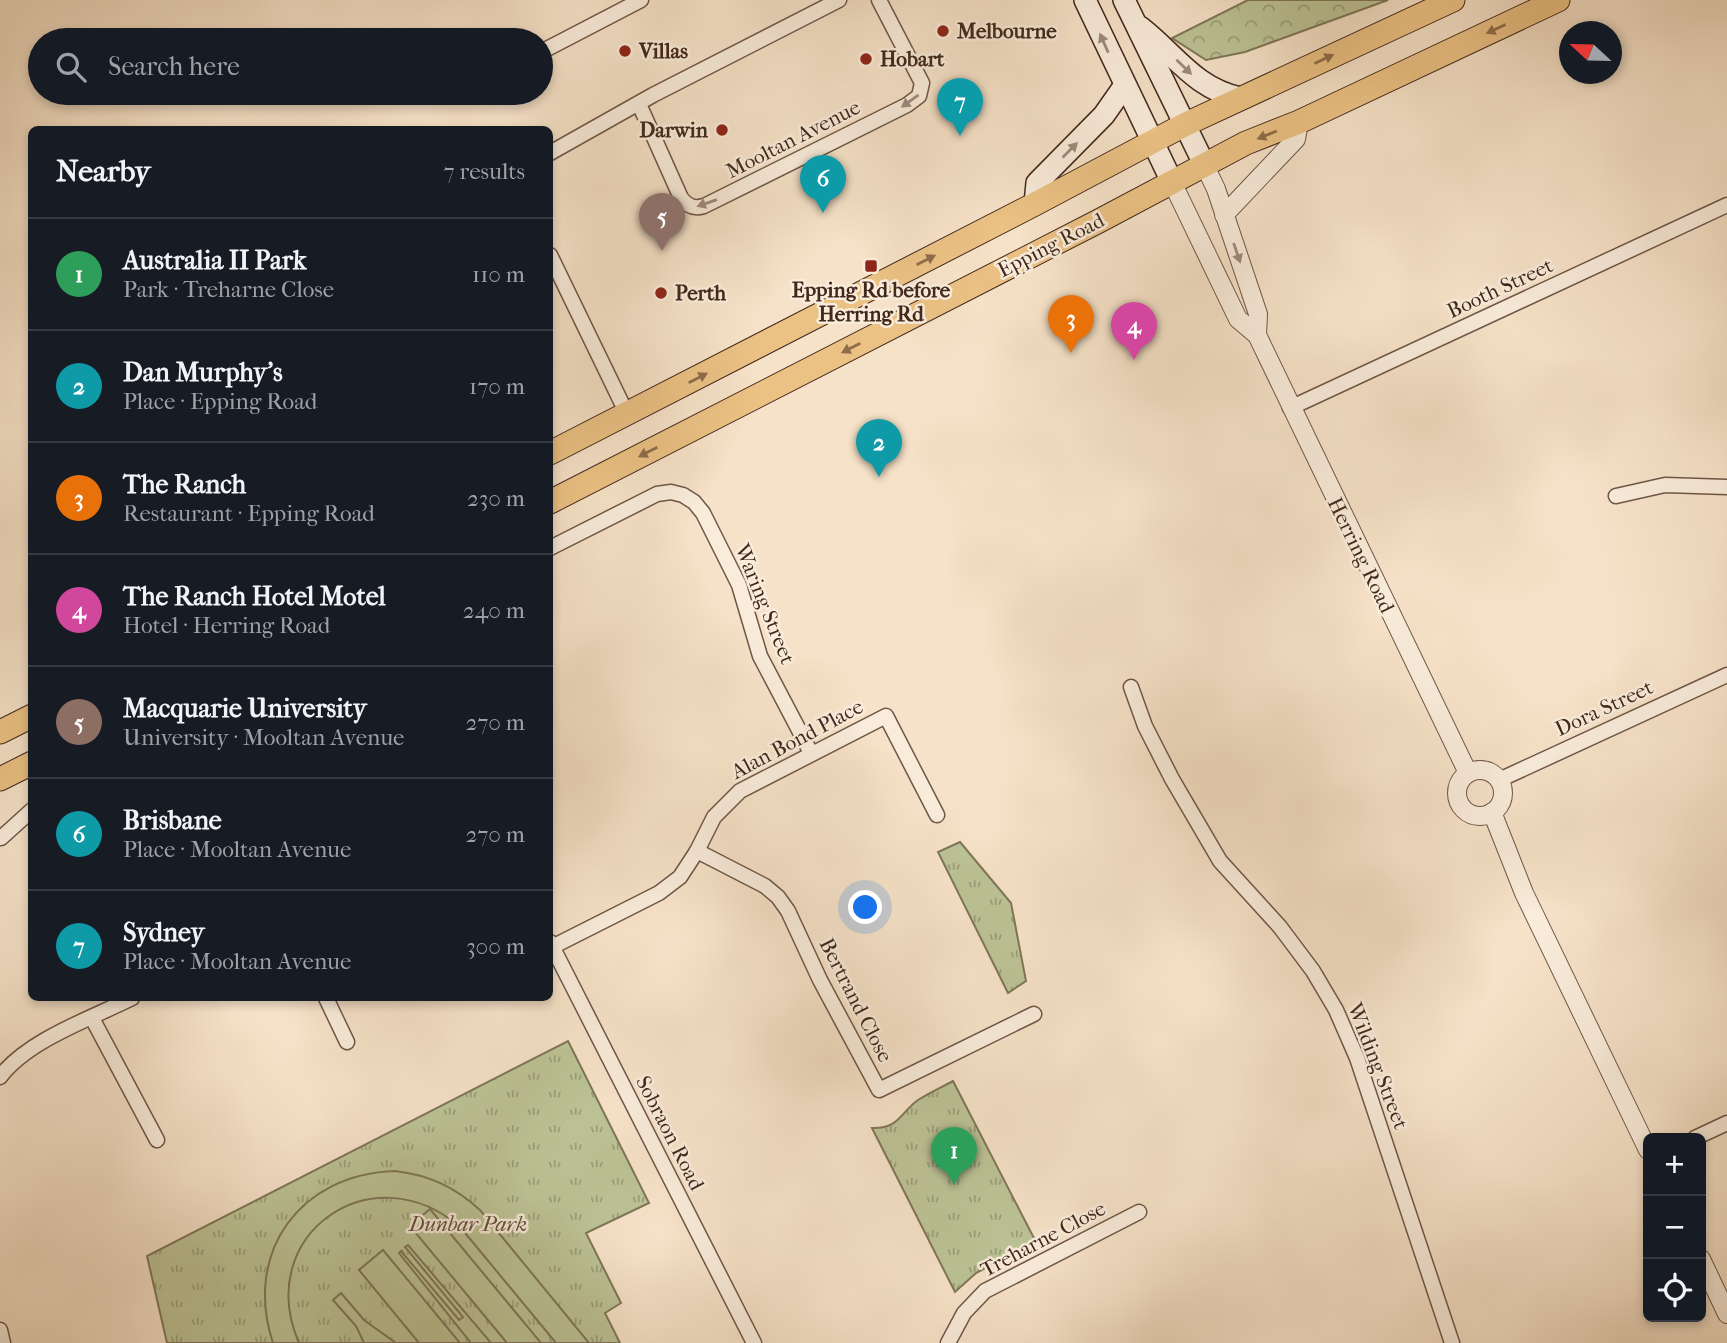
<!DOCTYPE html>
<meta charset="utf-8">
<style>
:root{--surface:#171b24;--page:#20242c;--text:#f1f3f6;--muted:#9ea1a6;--line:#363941;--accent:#0f766e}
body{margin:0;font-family:"IM FELL French Canon",serif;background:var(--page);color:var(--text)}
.controls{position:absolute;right:21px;bottom:21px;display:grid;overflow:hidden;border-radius:10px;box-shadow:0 4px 10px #0003}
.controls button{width:63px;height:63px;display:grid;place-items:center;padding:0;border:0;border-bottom:2px solid var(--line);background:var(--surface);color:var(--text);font:35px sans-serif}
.compass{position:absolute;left:1559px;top:21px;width:63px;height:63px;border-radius:50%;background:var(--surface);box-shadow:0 4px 10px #0003;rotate:292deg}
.you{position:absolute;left:866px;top:908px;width:24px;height:24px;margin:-18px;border:5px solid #fff;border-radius:50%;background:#1a73e8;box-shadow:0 0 0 10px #1a73e833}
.badge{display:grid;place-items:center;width:46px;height:46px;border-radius:50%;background:var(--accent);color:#fff;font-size:23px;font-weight:700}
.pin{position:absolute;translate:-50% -58px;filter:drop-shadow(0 2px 4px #0008)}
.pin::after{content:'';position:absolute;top:37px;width:24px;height:21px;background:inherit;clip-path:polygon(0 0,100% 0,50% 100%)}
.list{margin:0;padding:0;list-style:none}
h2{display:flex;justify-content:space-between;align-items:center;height:91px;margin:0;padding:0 28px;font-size:30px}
h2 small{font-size:23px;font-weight:400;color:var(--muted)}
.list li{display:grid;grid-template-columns:46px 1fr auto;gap:21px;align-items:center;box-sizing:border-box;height:112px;padding:0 28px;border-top:2px solid var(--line)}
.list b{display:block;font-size:26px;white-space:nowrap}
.list p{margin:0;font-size:23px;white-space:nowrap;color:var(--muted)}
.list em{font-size:23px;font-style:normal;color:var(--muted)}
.icon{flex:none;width:38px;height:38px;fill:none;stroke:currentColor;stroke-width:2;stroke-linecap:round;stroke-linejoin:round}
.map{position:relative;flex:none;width:1727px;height:1343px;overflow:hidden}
.search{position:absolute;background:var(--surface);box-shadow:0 4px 10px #0003;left:28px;top:28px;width:525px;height:77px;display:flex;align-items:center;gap:18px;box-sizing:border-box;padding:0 24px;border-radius:38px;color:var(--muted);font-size:26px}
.panel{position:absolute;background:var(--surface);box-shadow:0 4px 10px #0003;left:28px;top:126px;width:525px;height:875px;border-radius:10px}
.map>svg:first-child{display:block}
.forest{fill:url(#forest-crowns);stroke:#7f7659;stroke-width:2}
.park{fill:url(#park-tufts);stroke:#7f7659;stroke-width:2}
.pitch{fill:#bcc396;stroke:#7f7659;stroke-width:2}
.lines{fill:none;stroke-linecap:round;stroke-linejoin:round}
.minor-casing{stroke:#6f5647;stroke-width:17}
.tertiary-casing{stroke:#6f5647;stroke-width:20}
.secondary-casing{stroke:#42281c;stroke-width:24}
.primary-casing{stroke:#42281c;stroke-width:25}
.minor{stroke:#f9ecdb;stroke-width:14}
.tertiary{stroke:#f9ecdb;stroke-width:18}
.secondary{stroke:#f9ecdb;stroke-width:21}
.primary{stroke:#ebc184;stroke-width:23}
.oneway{fill:#8e6d4b}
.oneway2{fill:#9e8a7c}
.poi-dot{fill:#8f2418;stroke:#f9ecdb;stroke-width:2.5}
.labels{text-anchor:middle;stroke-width:5;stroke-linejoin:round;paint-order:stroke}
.poi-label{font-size:21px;font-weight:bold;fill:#42281c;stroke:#f9ecdb;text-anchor:start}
.street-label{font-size:21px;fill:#42281c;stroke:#f9ecdb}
.park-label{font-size:21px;font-style:italic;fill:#604f3a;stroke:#f9ecdb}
</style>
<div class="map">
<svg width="1727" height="1343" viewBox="0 0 1727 1343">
<defs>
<pattern id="forest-crowns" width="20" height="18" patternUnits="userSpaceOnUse" patternTransform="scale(1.75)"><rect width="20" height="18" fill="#bcc396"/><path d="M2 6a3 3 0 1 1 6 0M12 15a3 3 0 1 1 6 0" fill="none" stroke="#9a9e7a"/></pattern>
<pattern id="park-tufts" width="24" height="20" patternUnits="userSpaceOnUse" patternTransform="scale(1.75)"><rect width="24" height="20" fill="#bcc396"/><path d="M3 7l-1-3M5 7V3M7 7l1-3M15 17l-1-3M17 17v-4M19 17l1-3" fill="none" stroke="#9a9e7a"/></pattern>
</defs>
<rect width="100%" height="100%" fill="#f6e2c8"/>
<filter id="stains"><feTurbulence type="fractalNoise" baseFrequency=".00286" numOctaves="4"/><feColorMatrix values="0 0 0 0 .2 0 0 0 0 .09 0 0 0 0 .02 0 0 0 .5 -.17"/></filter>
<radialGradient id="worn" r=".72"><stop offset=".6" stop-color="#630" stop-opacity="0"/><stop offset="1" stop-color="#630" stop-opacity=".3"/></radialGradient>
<!-- forest -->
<path class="forest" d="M1248 0H1388L1245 52 1206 60 1172 38Z"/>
<!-- park -->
<g class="park">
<path d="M960 842 1011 903 1026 981 1008 993 938 852Z"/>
<path d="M568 1041 649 1203 586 1233 621 1303 605 1313 620 1343H167L147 1256Z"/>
<path d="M953 1081 1036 1242 976 1273 955 1292 872 1128C899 1129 900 1113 918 1100 929 1093 942 1087 953 1081Z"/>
</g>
<!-- pitch -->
<g class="pitch">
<path d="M395 1171C429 1175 455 1187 480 1210L589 1343H556L461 1228C373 1150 252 1235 299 1343H273C243 1252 300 1174 395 1171Z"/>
<path d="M430 1209 541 1343H507L410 1226Z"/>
<path d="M408 1245 491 1343H471L399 1253 401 1251 459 1320 463 1317 405 1247Z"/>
<path d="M383 1250 460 1343H419L359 1270Z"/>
<path d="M341 1293 364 1320 396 1343H364L356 1326 333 1300Z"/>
</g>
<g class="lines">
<!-- minor casing -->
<g class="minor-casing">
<g id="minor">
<path d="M541 52 641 0"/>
<path d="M639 104 681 198C687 206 694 209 704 206L907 105 919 96 922 83 879 0"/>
<path d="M550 153 653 95 839 0"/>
<path d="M550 255 627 414"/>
<path d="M1290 408 1727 205"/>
<path d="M1616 496 1665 485 1727 487"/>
<path d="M550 548 657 494 671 492 683 495 694 502 703 513 739 585 760 656 811 753"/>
<path d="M1131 687 1145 726 1172 779 1220 861 1280 927 1313 971 1336 1010 1357 1058 1452 1343"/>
<path d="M1499 780 1727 675"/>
<path d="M1 838 32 810"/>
<path d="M697 851 765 886 778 897 788 911 820 980 879 1090 1034 1014"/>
<path d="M550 942 754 1343"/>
<path d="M552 947 659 893 680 877 697 851 714 817 740 791 886 716 937 815"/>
<path d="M326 998 347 1042"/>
<path d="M92 1018 157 1140"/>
<path d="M0 1077C28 1040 90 1019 132 998"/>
<path d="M1695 1138 1727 1123"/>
<path d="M0 1330 3 1343"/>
<path d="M948 1343 964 1313 985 1291 1139 1212"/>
</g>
</g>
<!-- tertiary casing -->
<g class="tertiary-casing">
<g id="tertiary">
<path d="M1205 166 1216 189 1258 314 1257 335"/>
<path d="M1172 182 1238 319 1257 335 1468 773"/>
<path d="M1224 215 1296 139 1299 122"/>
<circle cx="1480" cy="793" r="23"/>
<path d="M1492 812 1524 893 1648 1150"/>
<path d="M1701 1259 1727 1314"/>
</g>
</g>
<!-- secondary casing -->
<g class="secondary-casing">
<g id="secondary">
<path d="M1085 0 1172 182"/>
<path d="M1124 0 1205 166"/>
<path d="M1140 27C1175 54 1194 88 1240 98"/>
<path d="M1035 204 1037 183 1104 115 1125 85"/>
</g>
</g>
<!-- primary casing -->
<g class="primary-casing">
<g id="primary">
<path d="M550 453 1035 204 1184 125 1453 0"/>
<path d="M550 502 1097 222 1246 143 1299 122 1558 0"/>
<path d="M0 732 32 716"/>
<path d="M0 779 32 763"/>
</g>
</g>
<!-- minor -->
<use href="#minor" class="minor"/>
<!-- tertiary -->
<use href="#tertiary" class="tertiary"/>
<!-- secondary -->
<use href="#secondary" class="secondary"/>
<!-- primary -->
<use href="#primary" class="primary"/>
</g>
<!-- one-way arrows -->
<defs><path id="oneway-solid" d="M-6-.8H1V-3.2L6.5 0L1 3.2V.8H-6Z" transform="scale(1.75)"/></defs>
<g class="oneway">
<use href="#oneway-solid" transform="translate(1496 29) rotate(155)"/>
<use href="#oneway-solid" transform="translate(1324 59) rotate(-25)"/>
<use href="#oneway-solid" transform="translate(1267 135) rotate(158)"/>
<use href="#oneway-solid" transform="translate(926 260) rotate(-27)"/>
<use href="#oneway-solid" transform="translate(851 348) rotate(153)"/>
<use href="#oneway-solid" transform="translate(698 378) rotate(-27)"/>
<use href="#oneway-solid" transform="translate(648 452) rotate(153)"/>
</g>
<g class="oneway2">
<use href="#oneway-solid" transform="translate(1104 43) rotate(-114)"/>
<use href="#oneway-solid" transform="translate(1184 67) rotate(44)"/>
<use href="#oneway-solid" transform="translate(910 101) rotate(144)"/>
<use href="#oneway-solid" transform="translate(1070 150) rotate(-45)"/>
<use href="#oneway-solid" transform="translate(707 203) rotate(161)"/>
<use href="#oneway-solid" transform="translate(1237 253) rotate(71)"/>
</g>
<!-- markers -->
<g class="poi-dot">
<circle cx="943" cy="31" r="7"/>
<circle cx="625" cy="51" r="7"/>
<circle cx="866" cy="59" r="7"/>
<circle cx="722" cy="130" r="7"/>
<rect x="864" y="259" width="14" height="14" rx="3.5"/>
<circle cx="661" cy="293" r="7"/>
</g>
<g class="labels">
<!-- poi labels -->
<g class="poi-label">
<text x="957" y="38">Melbourne</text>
<text x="639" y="58">Villas</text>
<text x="880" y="66">Hobart</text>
<text x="708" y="137" text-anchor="end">Darwin</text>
<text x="871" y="297" text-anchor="middle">Epping Rd before<tspan x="871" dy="24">Herring Rd</tspan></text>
<text x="675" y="300">Perth</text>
</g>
<!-- street labels -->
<g class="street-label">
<text transform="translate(793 139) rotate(-27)" y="7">Mooltan Avenue</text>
<text transform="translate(1051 245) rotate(-27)" y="7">Epping Road</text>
<text transform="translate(1500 288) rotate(-25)" y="7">Booth Street</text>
<text transform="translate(1361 555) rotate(64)" y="7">Herring Road</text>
<text transform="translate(765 604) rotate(68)" y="7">Waring Street</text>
<text transform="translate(1604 708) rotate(-25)" y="7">Dora Street</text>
<text transform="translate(797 739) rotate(-28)" y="7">Alan Bond Place</text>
<text transform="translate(856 1000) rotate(63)" y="7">Bertrand Close</text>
<text transform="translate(1378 1066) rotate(69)" y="7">Wilding Street</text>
<text transform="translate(670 1133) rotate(63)" y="7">Sobraon Road</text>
<text transform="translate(1043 1239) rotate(-28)" y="7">Treharne Close</text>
</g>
<!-- park labels -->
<g class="park-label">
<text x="468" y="1231">Dunbar Park</text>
</g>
</g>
<rect width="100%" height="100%" filter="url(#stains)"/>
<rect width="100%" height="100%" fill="url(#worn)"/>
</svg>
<div class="controls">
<button>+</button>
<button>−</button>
<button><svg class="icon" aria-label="locate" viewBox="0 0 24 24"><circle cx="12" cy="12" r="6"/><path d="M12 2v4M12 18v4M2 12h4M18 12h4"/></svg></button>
</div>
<svg class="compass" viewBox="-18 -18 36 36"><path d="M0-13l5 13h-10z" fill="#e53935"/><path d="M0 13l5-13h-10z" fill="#9ea1a6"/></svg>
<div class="you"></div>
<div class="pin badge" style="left:954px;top:1185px;background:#2e9e5b">1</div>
<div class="pin badge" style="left:879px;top:477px;background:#0f9aa8">2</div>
<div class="pin badge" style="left:1071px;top:353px;background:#e8710a">3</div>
<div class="pin badge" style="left:1134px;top:360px;background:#d1479c">4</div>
<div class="pin badge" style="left:662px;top:251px;background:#8d6e63">5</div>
<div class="pin badge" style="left:823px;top:213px;background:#0f9aa8">6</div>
<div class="pin badge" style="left:960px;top:136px;background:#0f9aa8">7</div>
<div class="search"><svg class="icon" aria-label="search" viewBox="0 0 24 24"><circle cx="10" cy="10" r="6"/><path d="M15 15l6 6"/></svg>Search here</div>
<section class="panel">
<h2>Nearby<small>7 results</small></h2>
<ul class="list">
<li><span class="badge" style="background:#2e9e5b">1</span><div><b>Australia II Park</b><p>Park · Treharne Close</p></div><em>110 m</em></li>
<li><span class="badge" style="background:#0f9aa8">2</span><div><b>Dan Murphy's</b><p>Place · Epping Road</p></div><em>170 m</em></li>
<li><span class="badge" style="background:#e8710a">3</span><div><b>The Ranch</b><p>Restaurant · Epping Road</p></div><em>230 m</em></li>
<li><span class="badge" style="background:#d1479c">4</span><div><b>The Ranch Hotel Motel</b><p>Hotel · Herring Road</p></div><em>240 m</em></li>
<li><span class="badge" style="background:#8d6e63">5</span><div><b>Macquarie University</b><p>University · Mooltan Avenue</p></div><em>270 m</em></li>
<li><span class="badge" style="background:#0f9aa8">6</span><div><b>Brisbane</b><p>Place · Mooltan Avenue</p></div><em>270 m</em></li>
<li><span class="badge" style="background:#0f9aa8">7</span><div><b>Sydney</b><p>Place · Mooltan Avenue</p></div><em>300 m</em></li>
</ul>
</section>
</div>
